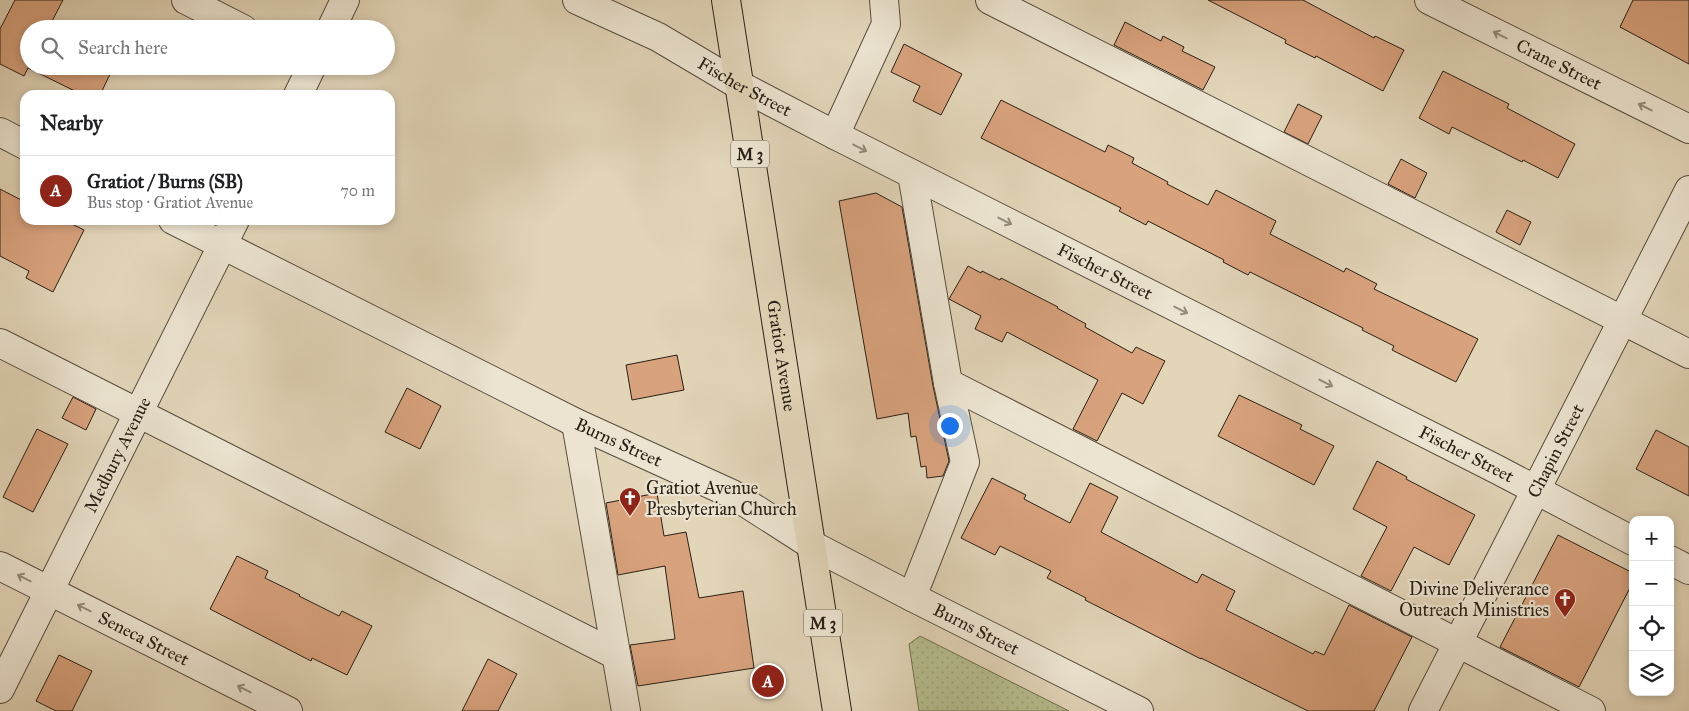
<!DOCTYPE html>
<meta charset="utf-8">
<style>
:root{--surface:#fff;--page:#f2f2f2;--text:#202124;--muted:#757577;--line:#e0e0e0;--accent:#8f2418}
body{margin:0;font-family:"IM FELL Great Primer",serif;background:var(--page);color:var(--text)}
.controls{position:absolute;right:15px;bottom:15px;display:grid;overflow:hidden;border-radius:10px;box-shadow:0 2px 8px #0003}
.controls button{width:45px;height:45px;display:grid;place-items:center;padding:0;border:0;border-bottom:1px solid var(--line);background:var(--surface);color:var(--text);font:25px sans-serif}
.you{position:absolute;left:949px;top:425px;width:18px;height:18px;margin:-12px;border:4px solid #fff;border-radius:50%;background:#1a73e8;box-shadow:0 0 0 8px #1a73e833}
.badge{display:grid;place-items:center;width:32px;height:32px;border-radius:50%;background:var(--accent);color:#fff;font-size:16px;font-weight:700}
.pin{position:absolute;translate:-50% -50%;border:2px solid #fff;box-shadow:0 1px 5px #0006}
.list{margin:0;padding:0;list-style:none}
h2{display:flex;justify-content:space-between;align-items:center;height:65px;margin:0;padding:0 20px;font-size:21px}
h2 small{font-size:16px;font-weight:400;color:var(--muted)}
.list li{display:grid;grid-template-columns:32px 1fr auto;gap:15px;align-items:center;box-sizing:border-box;height:70px;padding:0 20px;border-top:1px solid var(--line)}
.list b{display:block;font-size:19px;white-space:nowrap}
.list p{margin:0;font-size:16px;white-space:nowrap;color:var(--muted)}
.list em{font-size:16px;font-style:normal;color:var(--muted)}
.icon{flex:none;width:28px;height:28px;fill:none;stroke:currentColor;stroke-width:2;stroke-linecap:round;stroke-linejoin:round}
.map{position:relative;flex:none;width:1689px;height:711px;overflow:hidden}
.search{position:absolute;background:var(--surface);box-shadow:0 2px 8px #0003;left:20px;top:20px;width:375px;height:55px;display:flex;align-items:center;gap:12px;box-sizing:border-box;padding:0 18px;border-radius:28px;color:var(--muted);font-size:19px}
.panel{position:absolute;background:var(--surface);box-shadow:0 2px 8px #0003;left:20px;top:90px;width:375px;height:135px;border-radius:15px}
.map>svg:first-child{display:block}
.grass{fill:url(#grass-dots);stroke:#6f6e51}
.building{fill:#d8a27d;stroke:#292015}
.lines{fill:none;stroke-linecap:round;stroke-linejoin:round}
.minor-casing{stroke:#574d3e;stroke-width:30}
.major-casing{stroke:#292015;stroke-width:30}
.minor{stroke:#ece4d1;stroke-width:28}
.major{stroke:#e2d5b8;stroke-width:28}
.oneway{stroke:#948c7c}
.labels{text-anchor:middle;stroke-width:4.5;stroke-linejoin:round;paint-order:stroke}
.shield{fill:#ece4d1;stroke:#645b4d;stroke-width:1}
.shield-label{font-size:16px;font-weight:bold;fill:#292015}
.street-label{font-size:18px;fill:#292015;stroke:#ece4d1}
.poi-label{font-size:18px;fill:#292015;stroke:#ece4d1;text-anchor:start}
</style>
<div class="map">
<svg width="1689" height="711" viewBox="0 0 1689 711">
<defs>
<pattern id="grass-dots" width="8" height="8" patternUnits="userSpaceOnUse" patternTransform="scale(1.25)"><rect width="8" height="8" fill="#b5bd8d"/><path d="M2 2h.1M6 6h.1" fill="none" stroke="#9ca279" stroke-width="1.8" stroke-linecap="round"/></pattern>
</defs>
<rect width="100%" height="100%" fill="#e2d5b8"/>
<filter id="stains"><feTurbulence type="fractalNoise" baseFrequency=".004" numOctaves="4"/><feColorMatrix values="0 0 0 0 .2 0 0 0 0 .09 0 0 0 0 .02 0 0 0 .5 -.17"/></filter>
<radialGradient id="worn" r=".72"><stop offset=".6" stop-color="#630" stop-opacity="0"/><stop offset="1" stop-color="#630" stop-opacity=".3"/></radialGradient>
<!-- grass -->
<path class="grass" d="M920 636 1069 711H919L909 644Z"/>
<!-- building -->
<g class="building">
<path d="M15 0H63L48 29H29V66H114L100 95H83L28 68 24 76 0 64V29Z"/>
<path d="M1208 0H1303L1374 38 1375 36 1404 50 1383 91 1316 56 1315 58 1285 43 1286 40Z"/>
<path d="M1633 0H1689V64L1620 27Z"/>
<path d="M1125 22 1161 41 1163 36 1184 47 1182 51 1215 67 1203 90 1114 45Z"/>
<path d="M904 44 962 74 941 115 913 101 920 86 891 72Z"/>
<path d="M1443 71 1509 104 1507 108 1575 144 1558 178 1523 160 1522 162 1452 127 1449 134 1419 118Z"/>
<path d="M1001 100 1105 152 1108 145 1134 158 1132 163 1168 182 1167 184 1208 205 1216 190 1276 221 1270 234 1344 272 1346 268 1377 284 1374 289 1478 339 1456 382 1392 350 1394 346 1362 330 1363 328 1250 272 1248 275 1223 262 1224 260 1148 221 1146 225 1119 211 1121 208 981 138Z"/>
<path d="M1298 104 1322 116 1308 144 1284 132Z"/>
<path d="M1401 159 1427 173 1415 198 1388 184Z"/>
<path d="M0 189 25 202V220H64L84 230 53 292 26 278 29 271 0 256Z"/>
<path d="M876 193 902 207 933 386 949 461 943 476 927 478 926 466 921 467 916 436 911 437 908 413 877 419 839 201Z"/>
<path d="M1507 210 1531 222 1520 245 1496 232Z"/>
<path d="M968 266 981 273 982 271 1000 280 1001 278 1058 307 1057 308 1086 324 1085 327 1132 353 1136 347 1165 361 1143 404 1122 393 1097 441 1073 429 1098 380 1007 332 1002 342 975 329 981 316 949 299Z"/>
<path d="M677 355 684 390 632 400 626 365Z"/>
<path d="M407 388 441 406 420 449 385 432Z"/>
<path d="M1239 395 1302 425 1300 429 1334 446 1314 485 1218 436Z"/>
<path d="M73 397 96 409 86 430 62 418Z"/>
<path d="M37 429 68 444 33 512 3 497Z"/>
<path d="M1656 430 1689 447V496L1636 469Z"/>
<path d="M1377 461 1407 477 1406 479 1475 515 1449 565 1414 547 1391 591 1361 576 1387 527 1353 509Z"/>
<path d="M992 478 1026 495 1024 499 1070 523 1090 483 1118 497 1101 532 1197 583 1202 574 1235 591 1226 610 1313 654 1315 651 1324 655 1349 605 1412 637 1374 711H1308L1201 658V659L1085 600 1086 598 1047 578 1051 571 1000 546 995 555 961 538Z"/>
<path d="M657 493 664 536 686 532 699 598 743 591 754 668 638 686 630 645 675 639 665 566 618 575 606 503Z"/>
<path d="M1558 535 1633 573V582L1579 687 1500 647Z"/>
<path d="M237 556 268 571 265 578 300 595 299 596 339 616 342 611 372 626 347 675 312 658 311 661 210 609Z"/>
<path d="M59 655 92 671 72 711H56L36 701Z"/>
<path d="M488 659 517 674 498 711H462Z"/>
</g>
<g class="lines">
<!-- minor casing -->
<g class="minor-casing">
<g id="minor">
<path d="M186 0 243 29"/>
<path id="s1" d="M577 0 658 37 739 85 835 135 1498 470 1633 541"/>
<path d="M990 0 1689 354"/>
<path id="s2" d="M1429 0 1689 129"/>
<path d="M331 29 345 0"/>
<path d="M298 95 312 66"/>
<path d="M0 132 25 145"/>
<path d="M835 135 886 24 884 0"/>
<path d="M912 174 948 383 965 462 912 597"/>
<path id="s3" d="M173 220 576 423 732 494 810 544 912 597 1139 711"/>
<path d="M0 343 616 655"/>
<path d="M948 383 1591 711"/>
<path d="M576 423 626 711"/>
<path d="M1670 560 1689 570"/>
<path id="s4" d="M0 566 288 711"/>
<path id="s5" d="M0 689 235 220"/>
<path id="s6" d="M1423 711 1689 190"/>
</g>
</g>
<!-- major casing -->
<g class="major-casing">
<g id="major">
<path id="s7" d="M726 0 837 711"/>
</g>
</g>
<!-- minor -->
<use href="#minor" class="minor"/>
<!-- major -->
<use href="#major" class="major"/>
</g>
<!-- one-way arrows -->
<defs><path id="oneway-shaft" d="M-6 0H5M1.5-3L5.5 0L1.5 3" fill="none" stroke-width="1.6" stroke-linecap="round" stroke-linejoin="round" transform="scale(1.25)"/></defs>
<g class="oneway">
<use href="#oneway-shaft" transform="translate(1500 35) rotate(-154)"/>
<use href="#oneway-shaft" transform="translate(1645 107) rotate(-154)"/>
<use href="#oneway-shaft" transform="translate(860 148) rotate(27)"/>
<use href="#oneway-shaft" transform="translate(1005 221) rotate(27)"/>
<use href="#oneway-shaft" transform="translate(1181 310) rotate(27)"/>
<use href="#oneway-shaft" transform="translate(1326 383) rotate(27)"/>
<use href="#oneway-shaft" transform="translate(24 578) rotate(-153)"/>
<use href="#oneway-shaft" transform="translate(84 608) rotate(-153)"/>
<use href="#oneway-shaft" transform="translate(244 689) rotate(-153)"/>
</g>
<!-- icons -->
<defs>
<g id="church-pin" transform="scale(1.125)"><path d="M0 17L-7.5 6A9.5 9.5 0 1 1 7.5 6Z" fill="#8f2418" stroke="#ece4d1"/><path d="M-1.2-6h2.4v3.5h3.3v2.4h-3.3V6h-2.4V-.1h-3.3v-2.4h3.3Z" fill="#fff"/></g>
</defs>
<g fill-rule="evenodd">
<use href="#church-pin" x="630" y="498"/>
<use href="#church-pin" x="1565" y="599"/>
</g>
<g class="labels">
<!-- shield labels -->
<g class="shield">
<rect x="731" y="140.5" width="38" height="27" rx="4"/>
<rect x="804" y="609.5" width="38" height="27" rx="4"/>
</g>
<g class="shield-label">
<text x="750" y="160">M 3</text>
<text x="823" y="629">M 3</text>
</g>
<!-- street labels -->
<g class="street-label">
<text dy="6" stroke="none"><textPath href="#s2" startOffset="145">Crane Street</textPath></text>
<text dy="6" stroke="none"><textPath href="#s1" startOffset="189">Fischer Street</textPath></text>
<text dy="6" stroke="none"><textPath href="#s1" startOffset="594">Fischer Street</textPath></text>
<text dy="6" stroke="none"><textPath href="#s7" startOffset="360">Gratiot Avenue</textPath></text>
<text dy="6" stroke="none"><textPath href="#s3" startOffset="498">Burns Street</textPath></text>
<text dy="6" stroke="none"><textPath href="#s6" startOffset="292">Chapin Street</textPath></text>
<text dy="6" stroke="none"><textPath href="#s5" startOffset="262">Medbury Avenue</textPath></text>
<text dy="6" stroke="none"><textPath href="#s1" startOffset="999">Fischer Street</textPath></text>
<text dy="6" stroke="none"><textPath href="#s3" startOffset="902">Burns Street</textPath></text>
<text dy="6" stroke="none"><textPath href="#s4" startOffset="161">Seneca Street</textPath></text>
</g>
<!-- poi labels -->
<g class="poi-label">
<text x="646" y="494">Gratiot Avenue<tspan x="646" dy="21">Presbyterian Church</tspan></text>
<text x="1549" y="595" text-anchor="end">Divine Deliverance<tspan x="1549" dy="21">Outreach Ministries</tspan></text>
</g>
</g>
<rect width="100%" height="100%" filter="url(#stains)"/>
<rect width="100%" height="100%" fill="url(#worn)"/>
</svg>
<div class="controls">
<button>+</button>
<button>−</button>
<button><svg class="icon" aria-label="locate" viewBox="0 0 24 24"><circle cx="12" cy="12" r="6"/><path d="M12 2v4M12 18v4M2 12h4M18 12h4"/></svg></button>
<button><svg class="icon" aria-label="layers" viewBox="0 0 24 24"><path d="M12 4l9 5-9 5-9-5zM3 14l9 5 9-5"/></svg></button>
</div>
<div class="you"></div>
<div class="pin badge" style="left:768px;top:681px">A</div>
<div class="search"><svg class="icon" aria-label="search" viewBox="0 0 24 24"><circle cx="10" cy="10" r="6"/><path d="M15 15l6 6"/></svg>Search here</div>
<section class="panel">
<h2>Nearby<small></small></h2>
<ul class="list">
<li><span class="badge">A</span><div><b>Gratiot / Burns (SB)</b><p>Bus stop · Gratiot Avenue</p></div><em>70 m</em></li>
</ul>
</section>
</div>
